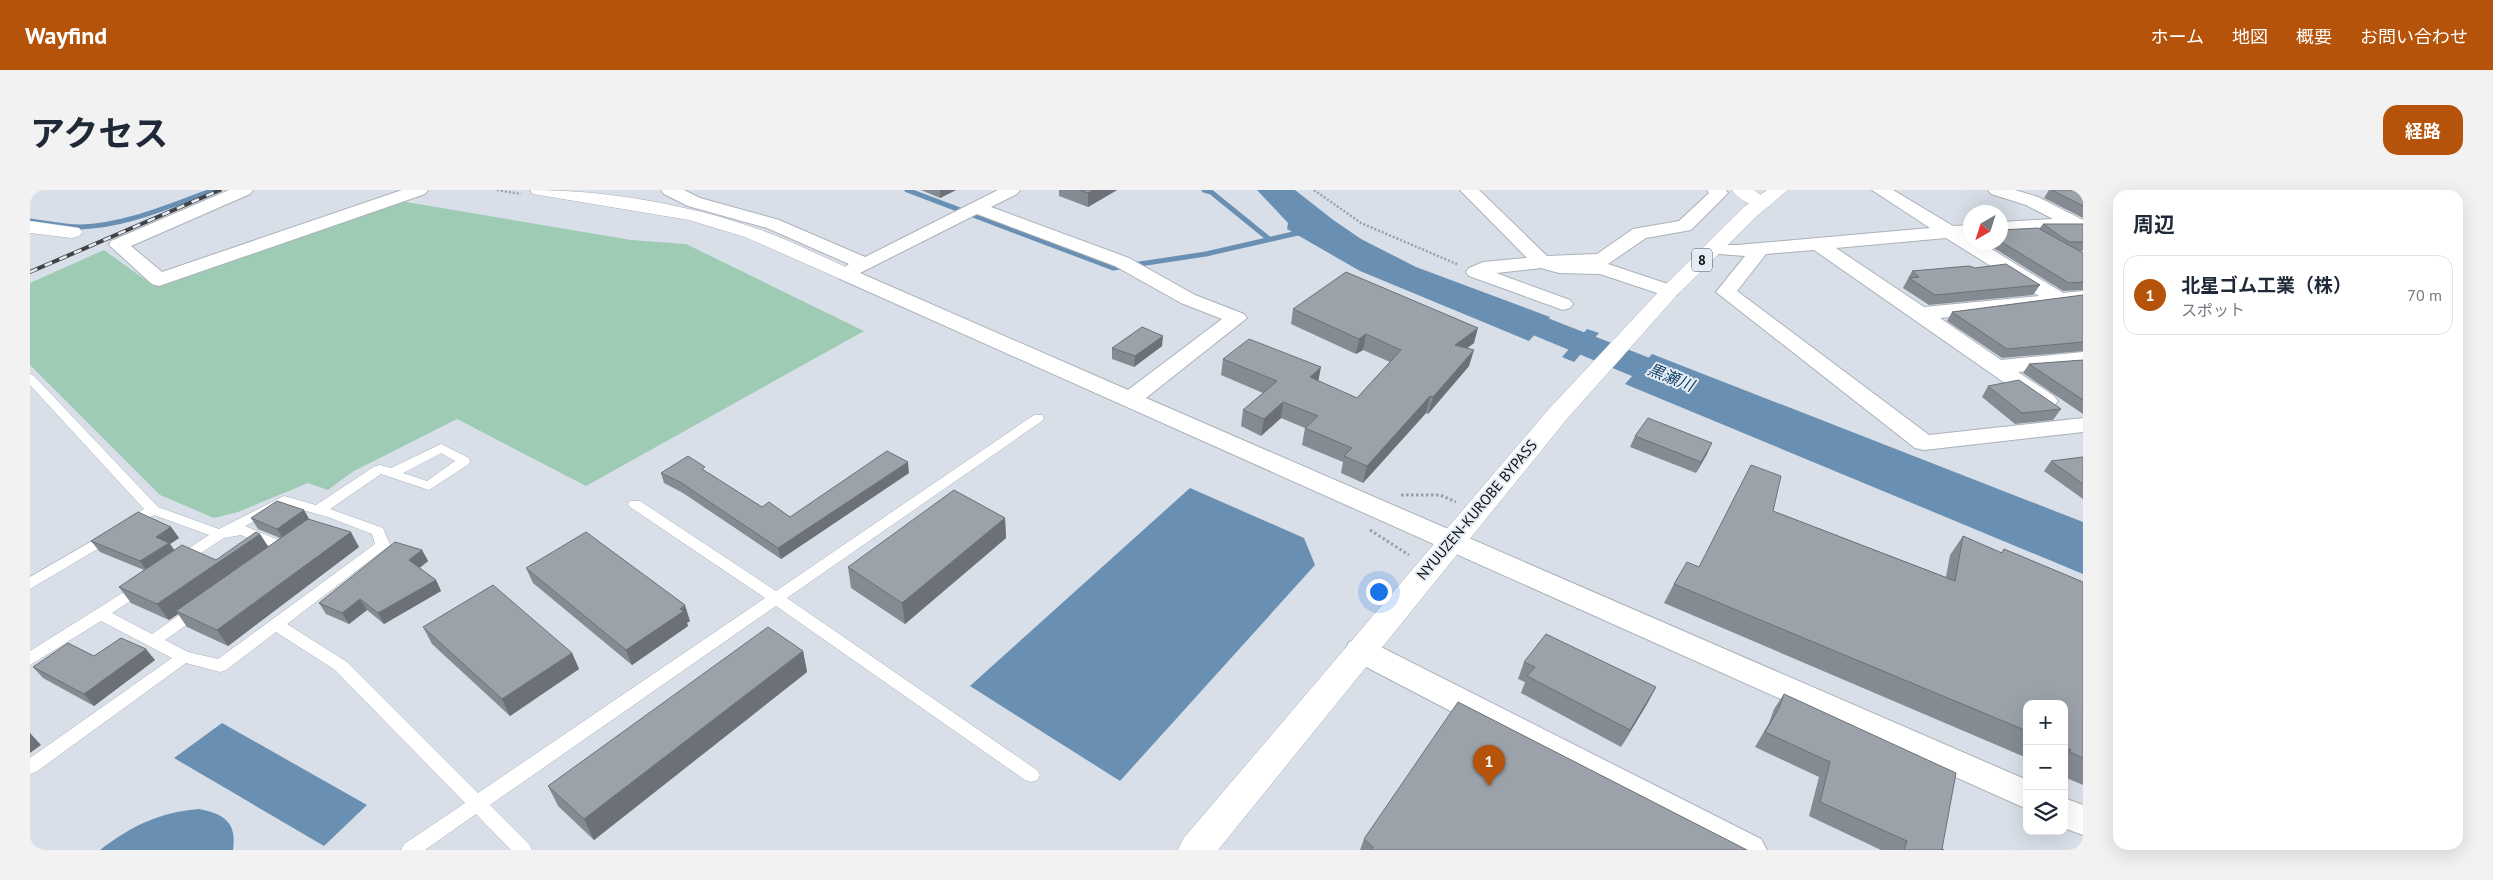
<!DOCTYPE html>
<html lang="ja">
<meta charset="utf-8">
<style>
:root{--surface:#fff;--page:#f2f2f3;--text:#1f2937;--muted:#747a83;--line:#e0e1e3;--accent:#b45309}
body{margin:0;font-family:"PT Sans","Noto Sans JP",sans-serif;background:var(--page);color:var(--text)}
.controls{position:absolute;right:15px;bottom:15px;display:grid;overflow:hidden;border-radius:10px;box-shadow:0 5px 20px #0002}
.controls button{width:45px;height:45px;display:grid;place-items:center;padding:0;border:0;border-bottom:1px solid var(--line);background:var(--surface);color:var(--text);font:25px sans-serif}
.compass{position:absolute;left:1933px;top:15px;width:45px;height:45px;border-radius:50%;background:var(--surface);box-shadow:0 5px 20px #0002;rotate:219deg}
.you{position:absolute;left:1348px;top:401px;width:18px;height:18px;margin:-12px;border:4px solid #fff;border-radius:50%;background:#1a73e8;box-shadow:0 0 0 8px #1a73e833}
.badge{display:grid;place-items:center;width:32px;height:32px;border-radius:50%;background:var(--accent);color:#fff;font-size:16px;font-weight:700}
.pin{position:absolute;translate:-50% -41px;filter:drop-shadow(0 1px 2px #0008)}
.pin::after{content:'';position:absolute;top:26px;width:18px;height:15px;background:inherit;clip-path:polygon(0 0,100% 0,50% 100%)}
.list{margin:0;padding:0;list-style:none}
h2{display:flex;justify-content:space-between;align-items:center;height:65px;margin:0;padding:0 20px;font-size:21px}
h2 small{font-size:16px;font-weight:400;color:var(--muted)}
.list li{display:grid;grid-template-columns:32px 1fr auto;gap:15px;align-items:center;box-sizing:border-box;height:80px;margin:0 10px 10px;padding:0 10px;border:1px solid var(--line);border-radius:15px}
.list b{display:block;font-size:19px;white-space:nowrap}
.list p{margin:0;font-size:16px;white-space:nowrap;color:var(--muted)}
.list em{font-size:16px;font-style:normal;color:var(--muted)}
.icon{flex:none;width:28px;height:28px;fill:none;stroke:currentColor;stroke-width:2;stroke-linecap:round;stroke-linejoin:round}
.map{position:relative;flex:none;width:2053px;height:660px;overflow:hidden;border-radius:15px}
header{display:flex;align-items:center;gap:30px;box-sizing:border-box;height:70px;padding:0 25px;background:var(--accent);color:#fff}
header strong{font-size:24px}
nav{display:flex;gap:28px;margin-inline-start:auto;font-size:18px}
.intro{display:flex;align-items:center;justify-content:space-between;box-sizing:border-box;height:120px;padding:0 30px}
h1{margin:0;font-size:35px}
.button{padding:12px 22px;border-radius:15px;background:var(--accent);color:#fff;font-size:18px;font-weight:700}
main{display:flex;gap:30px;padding:0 30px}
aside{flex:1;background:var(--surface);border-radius:15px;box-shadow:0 5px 20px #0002}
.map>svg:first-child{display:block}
.green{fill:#9ecbb3}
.water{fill:#6990b3}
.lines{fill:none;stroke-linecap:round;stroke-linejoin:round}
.stream{stroke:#6990b3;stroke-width:5}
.river{fill:#6990b3;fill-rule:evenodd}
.service-casing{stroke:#aab1b9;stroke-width:1}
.minor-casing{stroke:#aab1b9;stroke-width:2}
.tertiary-casing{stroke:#aab1b9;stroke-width:1}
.trunk-casing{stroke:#aab1b9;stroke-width:1}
.path-far1{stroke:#9ba0a8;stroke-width:2.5;stroke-dasharray:2 2;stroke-linecap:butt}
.path{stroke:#9ba0a8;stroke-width:3;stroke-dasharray:2.5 2.5;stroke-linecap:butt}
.service{fill:#fff;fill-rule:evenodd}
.minor{fill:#fff;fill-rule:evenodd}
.tertiary{fill:#fff;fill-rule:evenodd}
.trunk{fill:#fff;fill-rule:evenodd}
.rail-casing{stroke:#404347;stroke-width:4}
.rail{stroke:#e5ecf5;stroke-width:2.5;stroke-dasharray:8;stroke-linecap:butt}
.wall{fill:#858b92}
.shaded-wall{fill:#6c7177}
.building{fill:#9ba2aa;stroke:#6c7177}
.labels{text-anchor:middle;stroke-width:4;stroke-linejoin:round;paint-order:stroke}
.shield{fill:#e5ecf5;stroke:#4e5257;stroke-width:1}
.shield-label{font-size:14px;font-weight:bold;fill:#0e1013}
.street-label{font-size:15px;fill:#0e1013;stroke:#e5ecf5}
.water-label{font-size:16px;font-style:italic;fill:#154366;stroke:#e5ecf5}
</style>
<header>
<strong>Wayfind</strong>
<nav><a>ホーム</a><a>地図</a><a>概要</a><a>お問い合わせ</a></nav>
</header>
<div class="intro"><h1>アクセス</h1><a class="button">経路</a></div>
<main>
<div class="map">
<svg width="2053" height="660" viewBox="0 0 2053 660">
<rect width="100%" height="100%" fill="#d8dfe8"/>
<!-- green -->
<path class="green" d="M370 11 601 50 656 54 834 141 556 296 427 229 322 282 298 300 278 293 208 322 184 328 130 305 0 175V93L74 60 124 96Z"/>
<!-- water -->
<g class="water">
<path d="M1227 0H1265L1302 29 1331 49 1386 77 1520 127 1499 151 1330 81 1257 39 1258 33Z"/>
<path d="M1557 139 1569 143 1544 172 1532 167Z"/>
<path d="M1622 164 2053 332V384L1595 194Z"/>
<path d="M1160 298 1274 348 1285 375 1090 591 940 496Z"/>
<path d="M192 533 337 615 294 656 144 568Z"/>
<path d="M169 619C194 624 207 632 203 660H70C101 636 130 622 169 619Z"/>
</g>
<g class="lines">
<!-- stream -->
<g class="stream">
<path d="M877 0 1083 78 1176 64 1272 42"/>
<path d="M1174 0 1181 2 1239 49"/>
<path d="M0 31C16 33 33 37 50 37 96 36 141 15 184 0"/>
</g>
<!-- river -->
<path class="river" d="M1459 105 1676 190 1681 198 1676 206 1663 209 1650 206 1448 122 1443 115 1448 108Z"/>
<!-- service casing -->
<g class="service-casing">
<g id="service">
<path d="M0 184 4 186 128 317 189 339 254 306 286 315 345 276 350 275 361 278 411 254 439 268 440 271 439 274 399 300 351 284 300 319 353 338 360 355 257 434 317 472 448 603 735 408 600 317 598 314 600 311H610L746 401 1004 225H1012L1014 228 1012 231 757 408 1007 580 1010 585 1007 590 1001 592 995 590 746 416 460 615 499 654 502 660H481L446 624 395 660H371L374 654 435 613 305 480 246 442 196 480 190 482 156 473 6 582 0 584V568L142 468 71 431 0 475V461L110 392 115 393 117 397 115 401 82 423 122 444 162 416H172L175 420 172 424 135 450 158 462 188 469 345 354 342 344 298 327 255 315 215 336 260 355 262 358 260 361H250L211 345 194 348 154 374H144L142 371 144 368 179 345 124 325 104 337H94L92 334 94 331 114 319 0 195ZM411 263 425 271 397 291 373 283Z"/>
<path d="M81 340 88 345 86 348 0 399V387Z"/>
</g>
</g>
<!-- minor casing -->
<g class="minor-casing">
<g id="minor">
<path d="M199 0H223L220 4 101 56 132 82 372 0H398L395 4 129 96 122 94 79 55 81 51Z"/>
<path d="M631 0H654L670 8 749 30 835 67 968 0H990L987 4 961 17 1099 68 1165 105 1214 124 1217 128 1116 208 1997 590V619L808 88 805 84 819 74 737 38 658 16 634 4ZM947 24 1085 76 1151 113 1192 129 1098 200 830 83Z"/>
<path d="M1430 0H1449L1517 66 1567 64 1603 39 1649 31 1679 3 1677 0H1696L1698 3 1661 40 1616 48 1578 74 1647 97 1650 101 1647 105 1640 107 1633 105 1570 84 1529 83 1511 78 1466 83 1540 110 1543 114 1540 118 1533 120 1439 86 1436 82 1439 78 1453 72 1497 68Z"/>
<path d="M1842 0H1863L1923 36 1940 35V45L1938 46 1940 52H1950L2033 103 2053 101V113L1910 128 1971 170 2053 162V176L1988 182 2024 206 2028 211 2024 216 2016 218 2008 216 1784 60 1736 64 1707 101 1899 245 2053 228V242L1894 260 1885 258 1686 102 1715 66 1676 63 1674 59 1676 55H1707L1900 38ZM1916 48 2009 106 1894 117 1806 58Z"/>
<path d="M1958 0H1985L2008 7 2053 30V43L2042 39 1970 43V32L2023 29 1996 15 1961 4Z"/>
<path d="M1330 449 1341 452 1731 649 1737 660H1686L1319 468 1315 460 1319 452Z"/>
<path d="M2034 608 2053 615V645L2034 638Z"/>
</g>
</g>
<!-- tertiary casing -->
<g class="tertiary-casing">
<g id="tertiary">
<path d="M500 0C575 0 657 14 728 39 760 50 791 66 822 80L825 84 822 88 815 90 808 88 715 47 659 30 503 4Z"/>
<path d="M1702 0H1724L1741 13 1739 17C1726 20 1709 10 1702 0Z"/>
<path d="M0 31 49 38 52 42 49 46 42 48 0 43Z"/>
</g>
</g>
<!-- trunk casing -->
<g class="trunk-casing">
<path id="trunk" d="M1737 0H1758L1728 25 1647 105 1536 230 1188 660H1148L1153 649 1518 220 1633 97 1714 17Z"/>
</g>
<!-- path-far1 -->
<g class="path-far1">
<path d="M467 0 491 4"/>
<path d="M1284 0 1331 33 1429 75"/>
</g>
<!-- path -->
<g class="path">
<path d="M1371 305H1410L1426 312"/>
<path d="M1340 340 1379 365"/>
</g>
<!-- service -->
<use href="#service" class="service"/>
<!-- minor -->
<use href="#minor" class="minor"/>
<!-- tertiary -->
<use href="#tertiary" class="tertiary"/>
<!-- trunk -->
<use href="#trunk" class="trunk"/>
<!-- rail casing -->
<g class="rail-casing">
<path id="rail" d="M0 82 190 0"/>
</g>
<!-- rail -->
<use href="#rail" class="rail"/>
</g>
<!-- wall -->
<g class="wall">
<path d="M891 0H926L910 8Z"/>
<path d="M1029 0H1087L1058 17 1029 6Z"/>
<path d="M2019 0H2053V28L2014 8Z"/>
<path d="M2013 34H2053V61H2050L2053 63V100L2033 101 1954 52H1970V40L2009 39Z"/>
<path d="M1945 78 2010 95 2003 105 1899 115 1873 98 1882 81Z"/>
<path d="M2053 105V161L1972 168 1917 131 1922 122Z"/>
<path d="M1263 119 1444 153 1437 158 1439 176 1398 224 1396 223 1333 293 1311 283 1313 272 1272 255 1275 238 1251 228 1231 246 1211 236 1213 220 1233 203 1191 185 1193 169 1288 191 1327 208 1360 172 1333 160 1326 164 1261 134Z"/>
<path d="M1132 156 1104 177 1082 169V158Z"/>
<path d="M2053 170V224L1993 183 1999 174Z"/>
<path d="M1958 196 2031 219 2023 230 1985 234 1952 207Z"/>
<path d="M1605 246 1677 264 1666 283 1600 257Z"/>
<path d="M2053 267V309L2014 281 2021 271Z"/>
<path d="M676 282 732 317 760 327 879 283 751 369 653 303 634 293 631 283Z"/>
<path d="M274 320 279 329 329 357 198 456 157 437 148 424 139 430 101 413 89 397 114 380 70 362 61 351 141 337 149 348 140 354 144 360 186 370 238 357 250 348 228 339 221 328Z"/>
<path d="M1743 321 1916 387 1920 365 1933 346 1971 363 1974 359 2053 392V595L2034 587V514H1997V568L1634 413 1644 394 1669 377Z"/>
<path d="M975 328 976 348 875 434 821 398 818 377Z"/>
<path d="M392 360 398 371 389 378 406 390 411 401 354 434 337 420 319 434 296 424 289 413Z"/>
<path d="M496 378 660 431 657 433 658 436 602 475 503 393Z"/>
<path d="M393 437 542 463 549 479 480 526 402 454Z"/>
<path d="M773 461 777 482 564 650 528 616 518 596Z"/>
<path d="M125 470 64 516 13 488 3 477Z"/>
<path d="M1494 472 1626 497 1617 514 1591 557 1491 503 1495 492 1488 489Z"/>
<path d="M1754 504 1912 659 1914 660H1851L1779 626 1789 587 1725 557 1739 533 1744 519Z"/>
<path d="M1334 649 1717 660H1330Z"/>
</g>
<!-- shaded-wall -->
<g class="shaded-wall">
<path d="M910 0H926L910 8Z"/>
<path d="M1064 0H1087L1058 17V3Z"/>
<path d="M1448 138 1444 153 1420 171 1425 155Z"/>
<path d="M1336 144 1333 160 1326 164 1329 149Z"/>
<path d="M1133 146 1132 156 1104 177 1105 166Z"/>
<path d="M1444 160 1439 176 1398 224 1403 207Z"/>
<path d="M1291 177 1288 193 1280 187Z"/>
<path d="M1400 206 1396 223 1333 293 1337 276Z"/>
<path d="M1253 212 1251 228 1231 246 1234 229Z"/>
<path d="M1682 253 1677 264 1666 283 1671 272Z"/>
<path d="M878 272 879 283 751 369 748 358Z"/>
<path d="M274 320 280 331 254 350 247 339Z"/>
<path d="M975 328 976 348 875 434 872 413Z"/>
<path d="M141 337 149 348 140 354 147 364 118 382 110 371 126 347Z"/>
<path d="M321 342 329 357 198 456 187 440Z"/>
<path d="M230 344 240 359 146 421 148 424 139 430 127 414Z"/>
<path d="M392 360 398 371 385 382 379 370Z"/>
<path d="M406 390 411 401 354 434 348 423Z"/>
<path d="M330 409 337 420 319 434 312 423Z"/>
<path d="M655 415 660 431 657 433 658 436 602 475 596 460Z"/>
<path d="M116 459 125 470 64 516 54 504Z"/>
<path d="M773 461 777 482 564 650 554 629Z"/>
<path d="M542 463 549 479 480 526 472 509Z"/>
<path d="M1626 497 1617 514 1591 557 1600 540Z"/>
<path d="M0 543 11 555 0 563Z"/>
</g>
<!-- building -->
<g class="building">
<path d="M1049 0H1064L1058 3Z"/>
<path d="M2022 0H2053V16Z"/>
<path d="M2013 34H2053V52H2039Z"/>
<path d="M2008 38 2053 63V92L2039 93 1970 51V40Z"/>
<path d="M1976 74 2010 95 1905 105 1879 88 1889 87 1882 81 1939 76 1945 78Z"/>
<path d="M1316 82 1448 138 1425 155 1444 160 1403 207 1400 206 1337 276 1314 266 1322 258 1275 238 1288 226 1253 212 1234 229 1213 220 1247 191 1193 169 1219 149 1291 177 1280 187 1327 208 1371 160 1336 144 1329 149 1263 119Z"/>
<path d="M2053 105V152L1977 159 1922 122Z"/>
<path d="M1112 137 1133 146 1105 166 1082 158Z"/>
<path d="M2053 170V210L1999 174Z"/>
<path d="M1989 190 2031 219 1992 223 1958 196Z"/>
<path d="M1618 228 1682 253 1671 272 1605 246Z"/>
<path d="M857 261 878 272 748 358 650 292 631 283 658 266 675 277 672 279 732 317 739 312 760 327Z"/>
<path d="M2053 267V294L2021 271Z"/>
<path d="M1721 275 1751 286 1743 321 1925 391 1933 346 1972 363 1974 359 2053 392V568L2040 562 2041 560 2034 557V514H1997V541L1644 394 1657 372 1669 377Z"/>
<path d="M924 300 975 328 872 413 818 377Z"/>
<path d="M247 311 274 320 247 339 221 328Z"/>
<path d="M108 322 141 337 126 347 139 353 110 371 61 351Z"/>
<path d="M278 329 321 342 187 440 146 421Z"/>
<path d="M226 342 230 344 127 414 89 397 152 355 186 370Z"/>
<path d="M556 342 655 415 650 419 654 421 596 460 496 378Z"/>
<path d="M365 352 392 360 379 370 406 390 348 423 330 409 312 423 289 413Z"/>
<path d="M463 395 542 463 472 509 393 437Z"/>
<path d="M738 437 773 461 554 629 518 596Z"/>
<path d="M1516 444 1626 497 1600 540 1497 486 1505 477 1494 472Z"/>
<path d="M91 448 116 459 54 504 3 477 38 453 64 466Z"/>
<path d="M1754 504 1926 583 1912 659 1914 660H1874L1877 651 1790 612 1800 572 1735 542 1749 518Z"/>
<path d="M1428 512 1717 660H1341L1343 657 1334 649Z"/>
</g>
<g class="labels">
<!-- shield labels -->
<rect class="shield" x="1662" y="58.5" width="20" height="23" rx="4"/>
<g class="shield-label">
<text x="1672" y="75">8</text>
</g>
<!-- street labels -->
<g class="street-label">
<text transform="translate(1447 320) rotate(-50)" y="5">NYUUZEN-KUROBE BYPASS</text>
</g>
<!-- water labels -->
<g class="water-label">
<text transform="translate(1641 187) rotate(22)" y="6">黒瀬川</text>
</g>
</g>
</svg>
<div class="controls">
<button>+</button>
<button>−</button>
<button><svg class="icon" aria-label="layers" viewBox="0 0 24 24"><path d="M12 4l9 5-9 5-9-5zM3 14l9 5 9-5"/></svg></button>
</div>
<svg class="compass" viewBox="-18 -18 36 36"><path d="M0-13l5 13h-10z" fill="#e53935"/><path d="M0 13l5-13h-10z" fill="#747a83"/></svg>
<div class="you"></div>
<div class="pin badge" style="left:1459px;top:596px">1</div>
</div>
<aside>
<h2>周辺<small></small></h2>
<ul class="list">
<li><span class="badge">1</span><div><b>北星ゴム工業（株）</b><p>スポット</p></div><em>70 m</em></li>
</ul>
</aside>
</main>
